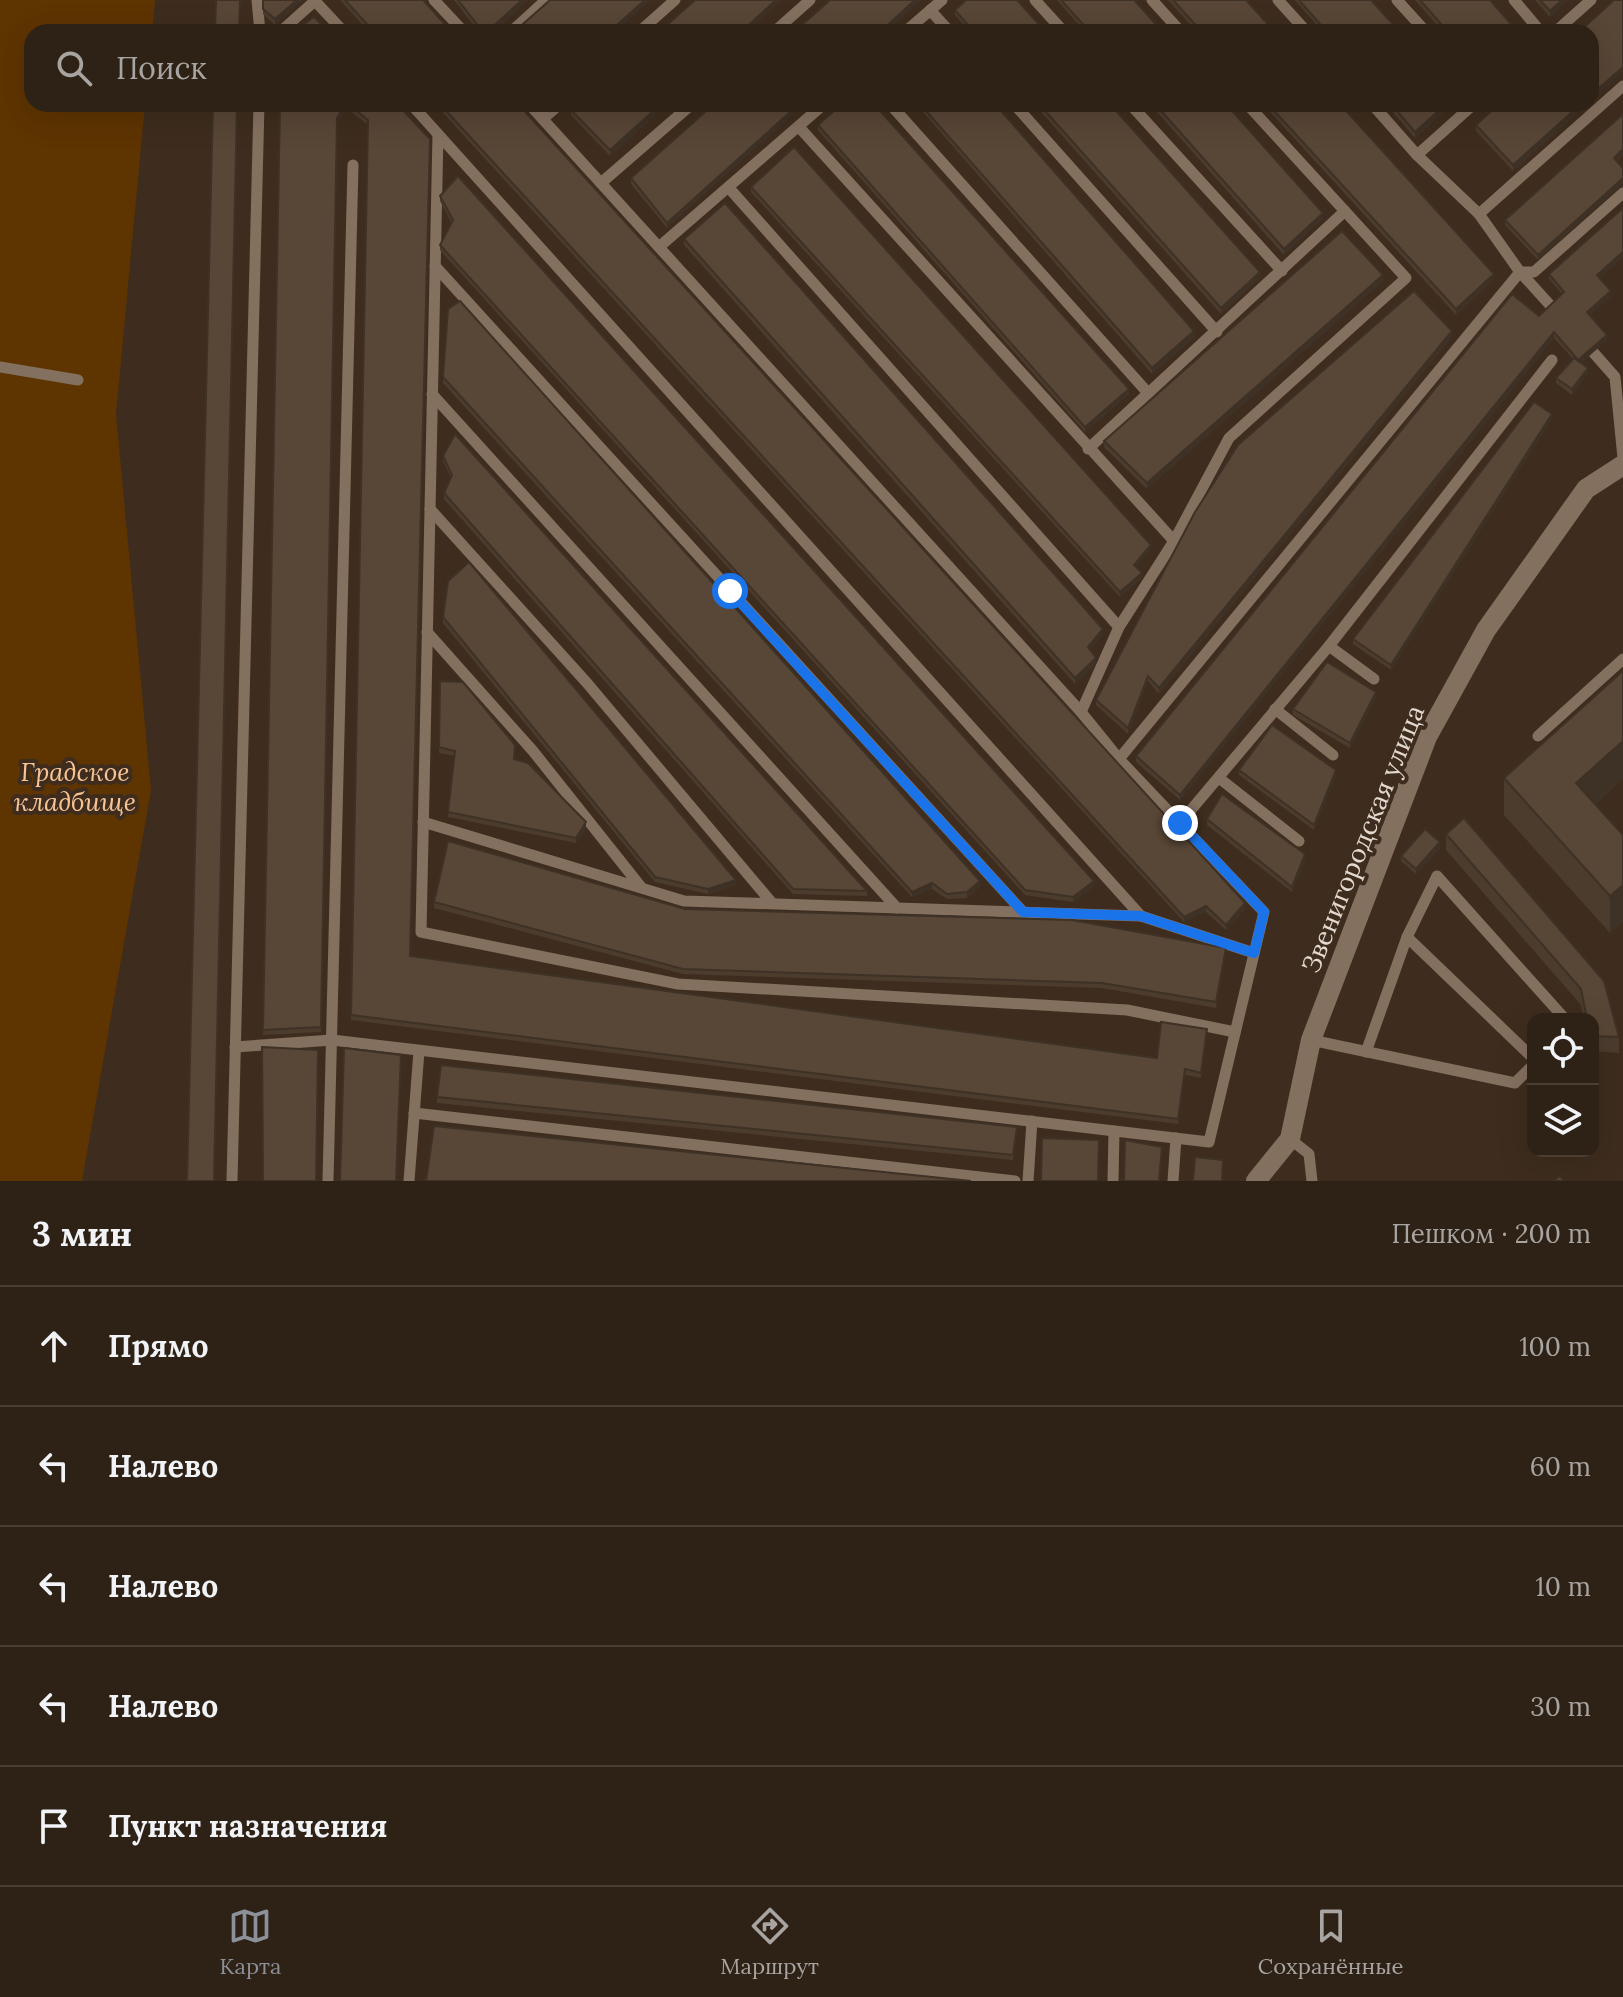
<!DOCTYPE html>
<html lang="ru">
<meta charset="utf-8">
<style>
:root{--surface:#2e2216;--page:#3a2f23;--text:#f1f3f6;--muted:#a7a4a1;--line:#493f35;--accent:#8c9099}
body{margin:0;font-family:Lora,serif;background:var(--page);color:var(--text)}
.controls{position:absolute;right:24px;bottom:24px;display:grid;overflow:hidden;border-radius:16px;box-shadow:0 8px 32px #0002}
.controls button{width:72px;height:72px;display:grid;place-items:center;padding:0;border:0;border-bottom:2px solid var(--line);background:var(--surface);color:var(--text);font:40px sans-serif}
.stop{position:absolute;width:24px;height:24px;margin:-18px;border:6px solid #1a73e8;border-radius:50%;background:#fff}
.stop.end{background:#1a73e8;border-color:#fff;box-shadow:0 2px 8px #0008}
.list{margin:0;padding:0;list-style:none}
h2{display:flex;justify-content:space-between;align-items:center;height:104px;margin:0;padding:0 32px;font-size:34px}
h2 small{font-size:26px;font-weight:400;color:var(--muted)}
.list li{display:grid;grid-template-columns:52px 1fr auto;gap:24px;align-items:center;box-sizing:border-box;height:120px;padding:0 32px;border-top:2px solid var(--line)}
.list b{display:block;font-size:30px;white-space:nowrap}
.list em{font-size:26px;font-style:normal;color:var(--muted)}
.icon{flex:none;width:44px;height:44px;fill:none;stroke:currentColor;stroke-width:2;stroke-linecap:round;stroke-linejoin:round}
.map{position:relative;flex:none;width:1623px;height:1181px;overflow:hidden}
.search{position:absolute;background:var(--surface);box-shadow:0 8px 32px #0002;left:24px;right:24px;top:24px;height:88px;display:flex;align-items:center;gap:20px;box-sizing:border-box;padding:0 28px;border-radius:24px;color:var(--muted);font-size:30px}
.sheet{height:704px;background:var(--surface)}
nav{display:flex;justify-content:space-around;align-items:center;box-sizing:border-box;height:112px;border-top:2px solid var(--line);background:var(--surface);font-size:22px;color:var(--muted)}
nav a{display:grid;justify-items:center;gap:4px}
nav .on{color:var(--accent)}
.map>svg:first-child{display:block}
.green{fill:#5e3400}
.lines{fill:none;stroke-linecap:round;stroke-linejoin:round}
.service{stroke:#84705f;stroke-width:11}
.minor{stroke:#84705f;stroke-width:20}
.wall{fill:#4c3c2e}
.shaded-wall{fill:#3e3126}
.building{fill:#584636;stroke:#3e3126;stroke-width:2}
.route{stroke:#1a73e8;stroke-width:10}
.labels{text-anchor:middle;stroke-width:8;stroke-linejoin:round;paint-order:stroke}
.park-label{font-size:26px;font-style:italic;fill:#f9c494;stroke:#3e2d1e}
.street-label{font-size:26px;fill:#e4d9d0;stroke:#3e2d1e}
</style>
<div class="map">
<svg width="1623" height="1181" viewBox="0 0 1623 1181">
<rect width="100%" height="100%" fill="#3e2d1e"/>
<!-- green -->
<path class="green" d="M0 0H155L152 32H32V104H145L116 414 151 790 82 1181H0Z"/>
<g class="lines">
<!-- service -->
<g class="service">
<path d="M257 0 260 32"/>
<path d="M434 0 464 32"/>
<path d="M1035 0 1064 32"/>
<path d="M1152 0 1181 32"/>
<path d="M1278 0 1307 32"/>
<path d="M1397 0 1426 32"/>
<path d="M1514 0 1541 32"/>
<path d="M315 1 344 32"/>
<path d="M930 10 950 32"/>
<path d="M280 32 316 0"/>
<path d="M511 32 546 0"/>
<path d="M639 32 675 0"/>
<path d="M774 32 810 0"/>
<path d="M905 32 942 0"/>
<path d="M1555 32 1591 0"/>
<path d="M411 104 1141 916 1254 953"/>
<path d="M890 104 1148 393"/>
<path d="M1014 104 1217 332"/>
<path d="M1130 104 1282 271"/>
<path d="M1372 104 1417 155 1479 214 1520 272 1559 315"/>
<path d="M543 119 560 104"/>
<path d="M799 127 1174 541"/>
<path d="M438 134 421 932 678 984 1127 1010 1235 1032"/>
<path d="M1417 155 1474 104"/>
<path d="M601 183 692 104"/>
<path d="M729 188 1119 627"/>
<path d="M1479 214 1623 86"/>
<path d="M659 247 824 104"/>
<path d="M435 266 1023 912"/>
<path d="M1585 343 1615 377 1623 458"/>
<path d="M0 367 78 380"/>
<path d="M432 394 897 908"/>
<path d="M1088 449 1345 211"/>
<path d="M430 509 587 683 772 903"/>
<path d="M427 632 533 751 641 887"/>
<path d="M1329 646 1374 679"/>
<path d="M1275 709 1333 755"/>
<path d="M1081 712 1119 627 1174 541 1229 438 1406 278 1247 104"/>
<path d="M1538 736 1623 659"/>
<path d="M1119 759 1520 272H1534L1623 193"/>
<path d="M1219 778 1299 841"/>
<path d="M423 822 684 901 1141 916"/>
<path d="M1180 823 1329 646 1552 360"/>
<path d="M1407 937 1437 876 1565 1019"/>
<path d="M1311 1040 1515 1083 1533 1065"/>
<path d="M235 1047 332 1040 1209 1142 1264 912 1119 759 1081 712 529 104"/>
<path d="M1366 1052 1407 937 1533 1058"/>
<path d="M414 1113 1015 1181"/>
<path d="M1290 1139 1309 1154 1312 1181"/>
<path d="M232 1181 259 104"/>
<path d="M328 1181 353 165"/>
<path d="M409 1181 419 1051"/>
<path d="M1028 1181 1032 1121"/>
<path d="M1113 1181 1114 1131"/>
<path d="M1173 1181 1176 1138"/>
</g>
<!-- minor -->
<path class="minor" d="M1256 1181 1290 1139 1311 1040 1427 737 1486 630 1586 489 1623 465"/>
</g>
<!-- wall -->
<g class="wall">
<path d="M263 0H303L275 25 263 14Z"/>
<path d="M340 0H423L452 32H369Z"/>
<path d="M454 0H528L493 32H479Z"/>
<path d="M1057 0H1134L1163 32H1085Z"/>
<path d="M1168 0H1246L1275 32H1197Z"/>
<path d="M1295 0H1371L1400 32H1323Z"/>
<path d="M1415 0H1490L1518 32H1443Z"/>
<path d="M1535 0H1568L1550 17Z"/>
<path d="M955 10 1046 32H970L955 15Z"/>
<path d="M280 104H397L410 956 1157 1058 1207 1034 1201 1078 1185 1075 1178 1124 351 1020 368 125 346 108 337 123 321 1032 263 1035Z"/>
<path d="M435 104H518L1245 909 1226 930 1206 912 1184 922Z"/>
<path d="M578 104H667L610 156 571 115V110Z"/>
<path d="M714 104 667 228 631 184V178Z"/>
<path d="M916 104H995L1194 337 1152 374Z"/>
<path d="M1034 104H1110L1260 277 1221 314Z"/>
<path d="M1150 104H1226L1323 218 1284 255Z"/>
<path d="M1263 104H1340L1494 279 1456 315Z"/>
<path d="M1386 104H1452L1415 138Z"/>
<path d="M1499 104H1587L1513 171 1476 131V125Z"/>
<path d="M1623 114V155L1617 161 1538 260 1505 225V220Z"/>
<path d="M818 125 1129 394 1085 432 818 130Z"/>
<path d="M751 187 1151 550 1136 567 1142 578 1120 597 751 192Z"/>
<path d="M440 196 1094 886 1073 902 1025 895 440 250V245L451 222 440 201Z"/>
<path d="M1623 208V257L1599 278 1611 296 1589 315 1607 340 1581 363 1588 373 1572 395 1556 383V378L1573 359 1554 338 1180 800 1136 762V756L1539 316 1562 294 1549 279V274Z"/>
<path d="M684 239 1103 634 1090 650 1096 664 1075 684 684 245Z"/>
<path d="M1383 281 1147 489 1104 447V441Z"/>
<path d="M448 309 980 887 967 898 947 899 932 889 912 897 443 383Z"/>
<path d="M1452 337 1159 694 1148 681 1128 734 1096 705V700Z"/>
<path d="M1552 419 1391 670 1353 644V639Z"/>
<path d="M443 456 867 891V896L793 894 444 499V493L451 478 443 461Z"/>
<path d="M443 617 736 885 708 894 655 882 443 623Z"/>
<path d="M1623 671V778L1595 804 1623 835V922L1610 933 1504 815V778Z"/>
<path d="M440 681 514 760 586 828 576 843 448 817 455 756 439 753Z"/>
<path d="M1376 697 1350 748 1293 715V709Z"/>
<path d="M1239 770 1336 775 1314 830 1239 775Z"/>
<path d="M1464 818 1619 1037V1053L1593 1051V1019H1584L1581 1005 1446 850V834Z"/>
<path d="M1207 819 1305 860 1292 892 1207 825Z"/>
<path d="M1440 848 1416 874 1401 861V856Z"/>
<path d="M434 902 685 909 1226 953 1216 1008 1102 988 683 974 434 908Z"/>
<path d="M437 1097 1017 1133 1013 1160 437 1103Z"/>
</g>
<!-- shaded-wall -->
<g class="shaded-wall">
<path d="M297 0H303L275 25V19Z"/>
<path d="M522 0H528L493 32H487Z"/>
<path d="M645 0H651L615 32H609Z"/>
<path d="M776 0H782L747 32H741Z"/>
<path d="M915 0H921L886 32H880Z"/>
<path d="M1562 0H1568L1550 17V11Z"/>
<path d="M1623 67V72L1591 101V95Z"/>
<path d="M345 104 346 108 337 123 321 1032 337 118Z"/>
<path d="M661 104H667L610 156V150Z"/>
<path d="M799 104H805L667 228V223Z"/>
<path d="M1446 104H1452L1415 138V132Z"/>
<path d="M1581 104H1587L1513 171V165Z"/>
<path d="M1623 149V155L1614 163V158Z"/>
<path d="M1623 178V184L1538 260V255Z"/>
<path d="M1323 213V218L1284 255V249Z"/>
<path d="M1623 252V257L1597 280V275Z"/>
<path d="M1260 272V277L1221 314V308Z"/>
<path d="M1494 274V279L1456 315V309Z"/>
<path d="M1383 275V281L1147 489V483Z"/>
<path d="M1611 291V296L1587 318V312Z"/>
<path d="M1194 331V337L1152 374V368Z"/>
<path d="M1452 331V337L1159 694V688Z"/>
<path d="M1554 332V338L1180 800V795Z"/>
<path d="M1607 335V340L1578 366V360Z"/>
<path d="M1588 368V373L1572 395V389Z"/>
<path d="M1129 389V394L1085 432V427Z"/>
<path d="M1552 414V419L1391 670V665Z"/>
<path d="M1151 545V550L1134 570V565Z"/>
<path d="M1142 573V578L1120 597V592Z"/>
<path d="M1103 629V634L1088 653V647Z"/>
<path d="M1096 658V664L1075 684V678Z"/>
<path d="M1148 676V681L1128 734V728Z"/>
<path d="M1376 692V697L1350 748V743Z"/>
<path d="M1623 741V778L1576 820V783Z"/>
<path d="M1336 770V775L1314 830V825Z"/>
<path d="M586 822V828L576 843V838Z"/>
<path d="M1440 842V848L1416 874V869Z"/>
<path d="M1305 854V860L1292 892V887Z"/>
<path d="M736 880V885L708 894V889Z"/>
<path d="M980 881V887L967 898V892Z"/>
<path d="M1094 881V886L1073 902V897Z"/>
<path d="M932 883V889L912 897V892Z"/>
<path d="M1623 885V922L1610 933V896Z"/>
<path d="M1245 903V909L1226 930V925Z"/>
<path d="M1206 906V912L1184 922V917Z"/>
</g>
<!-- building -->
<g class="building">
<path d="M216 0H240L239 32H215Z"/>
<path d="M263 0H297L275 19 263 9Z"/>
<path d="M345 0H423L452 32H374Z"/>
<path d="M458 0H522L487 32H483Z"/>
<path d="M550 0H645L609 32H514Z"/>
<path d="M695 0H776L741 32H659Z"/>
<path d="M830 0H915L880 32H794Z"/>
<path d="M966 0H1017L1046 32H974L955 10Z"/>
<path d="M1061 0H1134L1163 32H1090Z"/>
<path d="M1173 0H1246L1275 32H1202Z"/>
<path d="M1299 0H1371L1400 32H1327Z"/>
<path d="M1420 0H1490L1518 32H1448Z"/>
<path d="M1540 0H1562L1550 11Z"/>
<path d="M1614 0H1623V67L1591 95V32H1579Z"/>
<path d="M314 17 329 32H293Z"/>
<path d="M213 104H237L214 1181H187Z"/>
<path d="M280 104H345L337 118 321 1027 263 1030Z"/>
<path d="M348 104H397L430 139 410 956 1157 1058 1161 1022 1207 1029 1201 1073 1185 1069 1178 1119 351 1015 368 120Z"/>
<path d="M440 104H518L1245 903 1226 925 1206 906 1184 917Z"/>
<path d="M578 104H661L610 150 571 110Z"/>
<path d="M714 104H799L667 223 631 178Z"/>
<path d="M842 104H874L1129 389 1085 427 818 125Z"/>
<path d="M920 104H995L1194 331 1152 368Z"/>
<path d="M1039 104H1110L1260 272 1221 308Z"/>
<path d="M1155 104H1226L1323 213 1284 249Z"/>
<path d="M1268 104H1340L1494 274 1456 309Z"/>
<path d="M1391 104H1446L1415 132Z"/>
<path d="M1499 104H1581L1513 165 1476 125Z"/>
<path d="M1623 114V149L1614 158 1623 168V178L1538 255 1505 220Z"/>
<path d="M794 147 1151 545 1134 565 1142 573 1120 592 751 187Z"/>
<path d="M458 176 1094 881 1073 897 1025 890 440 245 453 220 440 196Z"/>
<path d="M725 203 1103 629 1088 647 1096 658 1075 678 684 239Z"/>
<path d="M1623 208V252L1597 275 1611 291 1587 312 1607 335 1578 360 1554 332 1180 795 1136 756 1512 294 1539 316 1564 292 1549 274Z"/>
<path d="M1342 231 1383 275 1147 483 1104 441Z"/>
<path d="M1414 291 1452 331 1159 688 1148 676 1128 728 1096 700 1195 512 1238 445Z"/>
<path d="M460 301 980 881 967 892 947 894 932 883 912 892 443 377 448 309Z"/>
<path d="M1574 358 1588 368 1572 389 1556 378Z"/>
<path d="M1534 402 1552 414 1391 665 1353 639Z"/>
<path d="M455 434 867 891 793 889 444 493 452 475 443 456Z"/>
<path d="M469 562 736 880 708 889 655 877 443 617 448 581Z"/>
<path d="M1327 662 1376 692 1350 743 1293 709Z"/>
<path d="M1623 671V741L1576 783 1623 835V885L1610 896 1504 778Z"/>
<path d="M440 681 463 682 515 745 514 759 528 763 586 822 576 838 448 812 455 751 439 747Z"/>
<path d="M1272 725 1336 770 1314 825 1239 770Z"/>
<path d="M1222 794 1305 854 1292 887 1207 819Z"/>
<path d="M1464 818 1604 981 1619 1037 1593 1036V1019H1587L1581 989 1446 834Z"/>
<path d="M1425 829 1440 842 1416 869 1401 856Z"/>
<path d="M448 841 685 909 1072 920 1226 948 1216 1002 1102 983 683 969 434 902Z"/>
<path d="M262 1047 318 1050 316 1181H263Z"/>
<path d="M344 1048 401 1055 396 1181H340Z"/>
<path d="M441 1065 1017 1127 1013 1155 437 1097Z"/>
<path d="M434 1126 971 1181H426Z"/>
<path d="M1042 1138 1099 1140 1098 1181H1041Z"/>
<path d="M1125 1140 1162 1147 1159 1181H1124Z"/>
<path d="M1195 1157 1223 1160 1222 1181H1193Z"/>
<path d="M1560 1176 1564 1181H1553Z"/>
</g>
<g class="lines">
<!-- route -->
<path class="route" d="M730 591 1023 912 1141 916 1254 953 1264 912 1180 823"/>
</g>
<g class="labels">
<!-- park labels -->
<g class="park-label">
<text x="75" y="781">Градское<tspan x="75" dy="30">кладбище</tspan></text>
</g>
<!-- street labels -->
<g class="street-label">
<text transform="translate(1363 839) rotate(-68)" y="9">Звенигородская улица</text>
</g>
</g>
</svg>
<div class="controls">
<button><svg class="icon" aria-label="locate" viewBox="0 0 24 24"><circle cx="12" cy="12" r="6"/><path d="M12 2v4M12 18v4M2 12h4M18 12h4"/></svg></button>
<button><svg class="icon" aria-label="layers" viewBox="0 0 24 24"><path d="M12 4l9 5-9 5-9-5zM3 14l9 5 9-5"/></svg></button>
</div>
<div class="stop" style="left:730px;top:591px"></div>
<div class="stop end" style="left:1180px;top:823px"></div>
<div class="search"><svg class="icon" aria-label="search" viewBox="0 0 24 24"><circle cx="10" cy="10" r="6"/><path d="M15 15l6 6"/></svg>Поиск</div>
</div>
<section class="sheet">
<h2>3 мин<small>Пешком · 200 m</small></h2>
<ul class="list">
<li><svg class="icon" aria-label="ahead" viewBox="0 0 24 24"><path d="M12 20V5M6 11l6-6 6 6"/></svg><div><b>Прямо</b></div><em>100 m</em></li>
<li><svg class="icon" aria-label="left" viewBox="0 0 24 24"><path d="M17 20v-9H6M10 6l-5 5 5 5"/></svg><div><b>Налево</b></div><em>60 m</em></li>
<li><svg class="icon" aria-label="left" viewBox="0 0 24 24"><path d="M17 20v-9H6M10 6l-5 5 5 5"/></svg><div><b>Налево</b></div><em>10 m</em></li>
<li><svg class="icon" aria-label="left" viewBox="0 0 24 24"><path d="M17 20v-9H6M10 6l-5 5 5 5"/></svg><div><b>Налево</b></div><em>30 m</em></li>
<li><svg class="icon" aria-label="arrive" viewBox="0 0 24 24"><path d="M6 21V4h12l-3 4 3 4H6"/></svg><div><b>Пункт назначения</b></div></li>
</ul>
</section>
<nav>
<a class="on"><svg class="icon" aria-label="map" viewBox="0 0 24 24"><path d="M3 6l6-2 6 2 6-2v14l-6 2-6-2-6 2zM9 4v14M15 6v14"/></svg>Карта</a>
<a><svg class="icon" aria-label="directions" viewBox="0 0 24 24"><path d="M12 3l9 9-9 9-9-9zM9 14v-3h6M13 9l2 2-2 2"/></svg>Маршрут</a>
<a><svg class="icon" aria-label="saved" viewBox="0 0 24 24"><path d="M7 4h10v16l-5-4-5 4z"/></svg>Сохранённые</a>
</nav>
